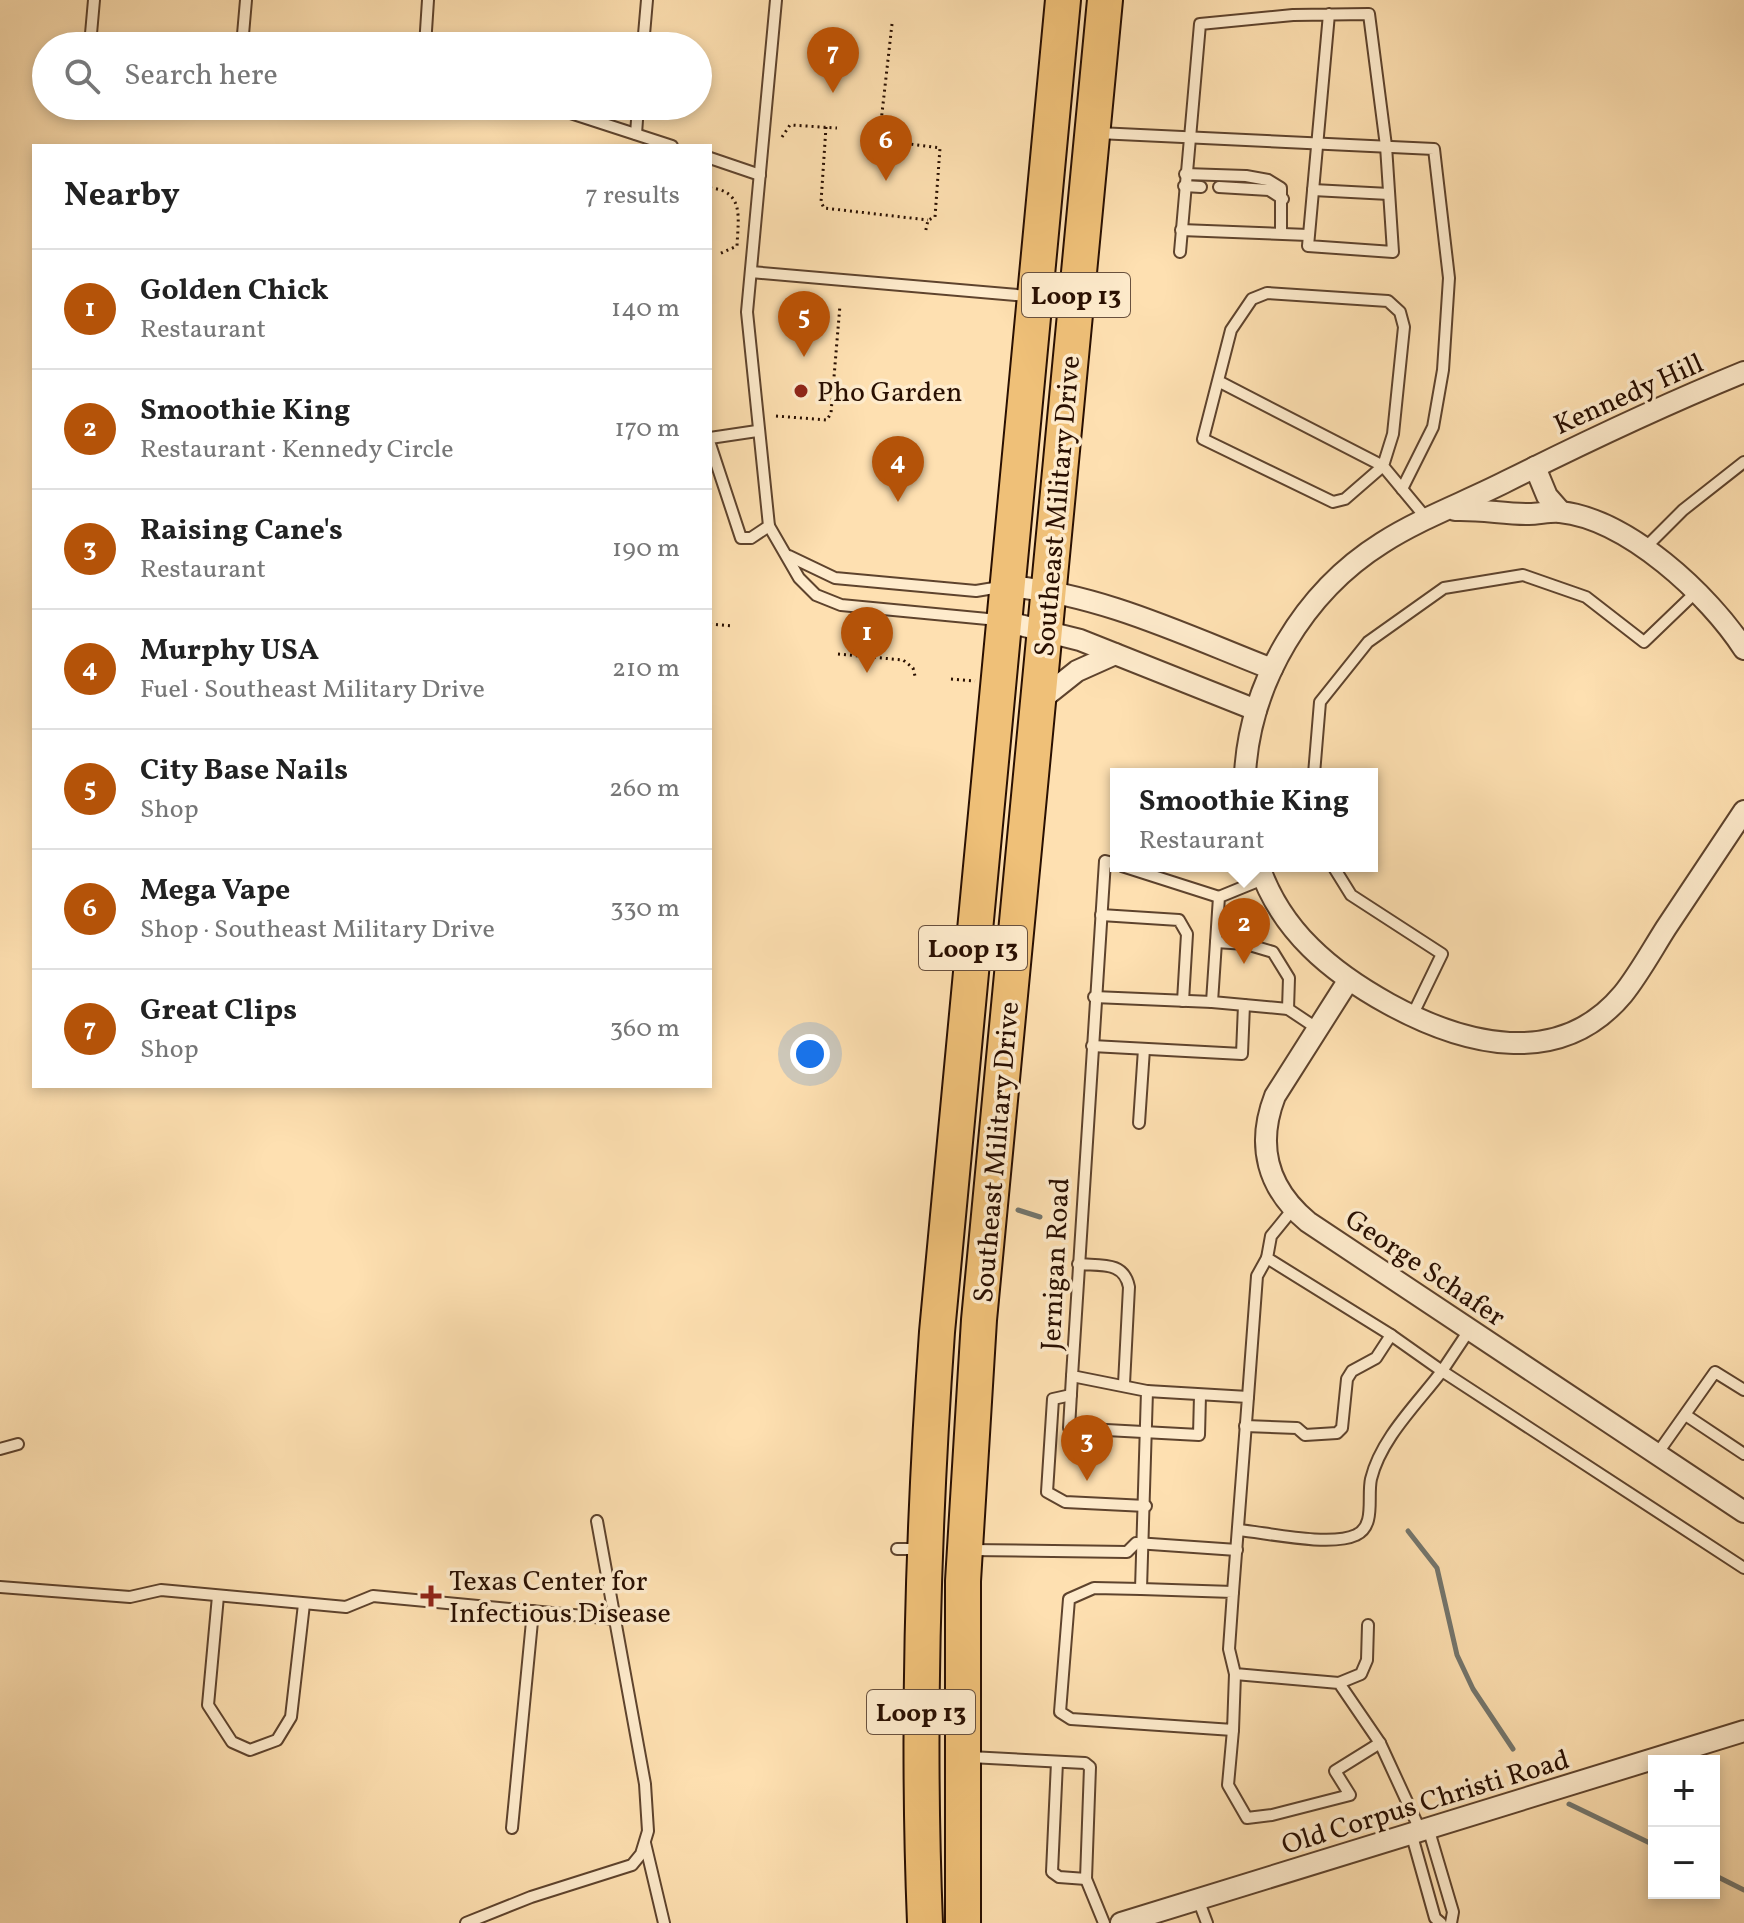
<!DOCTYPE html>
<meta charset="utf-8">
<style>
:root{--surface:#fff;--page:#f6f6f6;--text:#222;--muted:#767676;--line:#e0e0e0;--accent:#b45309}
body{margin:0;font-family:Vollkorn,serif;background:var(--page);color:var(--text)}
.controls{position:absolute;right:24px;bottom:24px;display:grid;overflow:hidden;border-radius:0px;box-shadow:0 4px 12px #0003}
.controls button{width:72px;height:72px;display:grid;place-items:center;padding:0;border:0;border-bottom:2px solid var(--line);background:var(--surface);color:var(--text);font:40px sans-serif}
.you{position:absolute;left:810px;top:1054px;width:28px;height:28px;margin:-20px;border:6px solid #fff;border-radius:50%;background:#1a73e8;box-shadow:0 0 0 12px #1a73e833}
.badge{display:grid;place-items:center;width:52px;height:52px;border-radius:50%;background:var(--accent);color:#fff;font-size:26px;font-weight:700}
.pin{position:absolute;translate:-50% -66px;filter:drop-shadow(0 2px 4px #0008)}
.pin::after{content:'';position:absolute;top:42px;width:28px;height:24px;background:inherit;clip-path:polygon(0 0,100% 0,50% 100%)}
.popup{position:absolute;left:1110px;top:768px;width:268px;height:104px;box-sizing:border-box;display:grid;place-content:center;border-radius:0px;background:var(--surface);filter:drop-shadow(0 2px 6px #0005);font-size:26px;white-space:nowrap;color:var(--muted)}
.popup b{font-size:30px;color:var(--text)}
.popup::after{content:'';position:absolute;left:50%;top:100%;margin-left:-16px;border:16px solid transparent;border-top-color:var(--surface)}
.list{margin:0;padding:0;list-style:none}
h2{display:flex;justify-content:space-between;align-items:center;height:104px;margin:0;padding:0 32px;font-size:34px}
h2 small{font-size:26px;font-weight:400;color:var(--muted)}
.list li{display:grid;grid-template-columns:52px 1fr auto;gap:24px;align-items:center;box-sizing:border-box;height:120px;padding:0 32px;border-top:2px solid var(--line)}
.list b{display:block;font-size:30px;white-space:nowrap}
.list p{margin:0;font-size:26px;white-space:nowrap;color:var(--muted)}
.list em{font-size:26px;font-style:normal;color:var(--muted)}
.icon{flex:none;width:44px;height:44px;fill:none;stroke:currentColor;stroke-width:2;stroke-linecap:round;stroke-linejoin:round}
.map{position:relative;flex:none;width:1744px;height:1923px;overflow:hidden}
.search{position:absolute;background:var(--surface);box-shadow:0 4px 12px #0003;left:32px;top:32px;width:680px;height:88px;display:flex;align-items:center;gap:20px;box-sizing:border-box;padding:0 28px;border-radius:44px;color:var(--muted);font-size:30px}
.panel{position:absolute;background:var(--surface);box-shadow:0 4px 12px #0003;left:32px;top:144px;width:680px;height:944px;border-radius:0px}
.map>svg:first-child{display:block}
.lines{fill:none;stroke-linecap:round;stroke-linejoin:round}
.stream{stroke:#73766e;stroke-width:5}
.lane-casing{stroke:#5e432d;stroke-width:14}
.street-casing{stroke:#5e432d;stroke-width:24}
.primary-casing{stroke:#290f01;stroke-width:38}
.path{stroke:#290f01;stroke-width:3;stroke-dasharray:2 4;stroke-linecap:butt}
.lane{stroke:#feebcc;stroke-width:10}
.street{stroke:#feebcc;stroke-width:20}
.primary{stroke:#efc078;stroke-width:34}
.poi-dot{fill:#8f2418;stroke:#feebcc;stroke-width:3}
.labels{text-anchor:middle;stroke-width:7;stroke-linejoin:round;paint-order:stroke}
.shield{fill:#feebcc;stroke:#69513e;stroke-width:2}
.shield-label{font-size:26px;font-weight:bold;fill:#290f01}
.poi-label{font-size:28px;fill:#290f01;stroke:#feebcc;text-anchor:start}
.street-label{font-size:28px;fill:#290f01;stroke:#feebcc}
</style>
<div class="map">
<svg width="1744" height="1923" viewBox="0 0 1744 1923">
<rect width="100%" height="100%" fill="#fee0b1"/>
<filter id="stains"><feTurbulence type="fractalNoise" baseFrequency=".0025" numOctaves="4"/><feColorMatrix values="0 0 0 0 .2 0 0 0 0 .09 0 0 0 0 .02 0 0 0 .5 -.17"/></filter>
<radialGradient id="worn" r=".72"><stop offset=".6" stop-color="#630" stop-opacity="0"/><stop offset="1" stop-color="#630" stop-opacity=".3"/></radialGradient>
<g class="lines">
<!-- stream -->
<g class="stream">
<path d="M1018 1210 1040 1217"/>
<path d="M1408 1531 1437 1568 1457 1655 1473 1689 1513 1749"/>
<path d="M1569 1804 1654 1845"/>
<path d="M1714 1875 1744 1890"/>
</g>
<!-- lane casing -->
<g class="lane-casing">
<g id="lane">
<path d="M94 0 90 45 105 46"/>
<path d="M776 0 747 312 769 526 799 578 816 595 841 605 998 620"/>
<path d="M242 46 246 0"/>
<path d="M425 46 428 0"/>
<path d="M643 46 647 0"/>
<path d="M549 106 672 146"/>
<path d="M1098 133 1434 149 1449 278 1443 370 1433 427 1402 489"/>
<path d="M636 134 638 106"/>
<path d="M710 158 760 175"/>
<path d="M1185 174 1246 176 1268 180 1281 188V233"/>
<path d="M1184 186 1201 187"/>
<path d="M1219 187 1269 190 1283 199"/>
<path d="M1313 190 1389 194"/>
<path d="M1181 230 1308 235"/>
<path d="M1180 252 1200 24 1293 15 1369 14 1386 146 1393 252 1308 246 1329 14"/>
<path d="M751 272 1028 296"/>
<path d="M1220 382 1383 466 1345 499 1333 502 1203 439 1231 330 1252 299 1267 293 1388 301 1400 312 1404 327 1393 434 1383 466 1427 519"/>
<path d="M710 438 757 431"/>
<path d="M710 444 741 538H751L769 526"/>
<path d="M1645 548 1683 510 1744 462"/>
<path d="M789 556 835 578 976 591 1000 587"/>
<path d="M1314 774 1320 702 1368 642 1444 588 1523 575 1586 597 1644 642 1696 592"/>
<path d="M1116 864 1105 861 1072 1376 1147 1391 1141 1589 1233 1592 1229 1649 1235 1674 1339 1683 1380 1743 1421 1832"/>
<path d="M1122 866 1219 897"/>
<path d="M1333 866 1351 895 1442 954 1412 1016"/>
<path d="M1263 879 1219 897 1212 1002 1288 1009 1318 1029"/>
<path d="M1101 915 1179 920 1187 934 1183 1001"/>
<path d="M1216 942 1246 944 1273 952 1289 978 1288 1009"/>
<path d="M1094 997 1212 1002"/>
<path d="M1092 1046 1242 1054 1244 1005"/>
<path d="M1139 1123 1144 1049"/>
<path d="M1293 1209 1271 1236 1267 1258 1391 1335"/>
<path d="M1078 1264C1101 1266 1124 1261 1129 1287L1124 1384"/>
<path d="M1470 1329 1442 1371 1744 1568"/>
<path d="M1072 1376 1069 1428 1199 1435 1200 1395"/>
<path d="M1147 1391 1248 1397 1233 1592"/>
<path d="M1071 1395 1053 1399 1047 1492 1065 1502 1146 1506"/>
<path d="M1248 1397 1257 1276 1267 1258"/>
<path d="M1687 1416 1744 1454"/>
<path d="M0 1449 18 1444"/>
<path d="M1657 1454 1715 1372 1744 1390"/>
<path d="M1239 1530C1268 1533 1331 1547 1356 1535 1376 1526 1367 1497 1371 1479 1381 1438 1418 1403 1442 1371L1391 1335 1376 1358 1352 1371 1347 1379 1342 1428 1337 1433 1305 1435 1297 1428 1245 1426"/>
<path d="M897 1549H919"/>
<path d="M970 1550 1127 1552 1136 1543 1237 1550"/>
<path d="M0 1587 130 1597 161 1590 346 1607 373 1596 615 1619"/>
<path d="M1141 1589 1094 1588 1069 1599 1060 1712 1071 1719 1233 1730 1235 1674"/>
<path d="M218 1596 208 1705 232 1742 250 1750 277 1740 291 1717 304 1604"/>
<path d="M1339 1683 1361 1674 1367 1660 1368 1625"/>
<path d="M1233 1730 1228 1785 1247 1818 1272 1815 1350 1795 1335 1771 1380 1743"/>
<path d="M970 1757 1085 1763 1090 1767 1086 1879 1104 1923"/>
<path d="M1057 1762 1052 1872 1059 1877 1086 1879"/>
<path d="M512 1828 533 1611"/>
<path d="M1429 1831 1453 1912 1451 1923"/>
<path d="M1412 1836 1435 1918 1441 1923"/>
<path d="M645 1843 664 1923"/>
<path d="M1198 1899 1207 1923"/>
<path d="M466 1923 531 1897 632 1865 641 1854 648 1831 645 1784 597 1521"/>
</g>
</g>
<!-- street casing -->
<g class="street-casing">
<g id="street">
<path d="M1535 467 1547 496 1561 512"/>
<path d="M1455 510C1480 509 1504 514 1529 514 1539 514 1550 511 1560 512 1628 519 1709 595 1744 649"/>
<path d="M1006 586C1099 593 1187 636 1272 669"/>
<path d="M1004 621 1080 640 1256 710"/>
<path d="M1038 702 1077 671 1115 654"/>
<path d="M1245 774C1250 682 1304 592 1382 543 1421 518 1466 502 1507 481 1585 442 1663 405 1744 372"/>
<path d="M1259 866C1281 931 1331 972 1389 1004 1462 1044 1559 1071 1623 994 1639 974 1652 950 1666 928 1692 889 1718 850 1744 811"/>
<path d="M1348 981 1275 1096C1256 1145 1267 1188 1308 1222L1744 1512"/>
<path d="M1121 1923 1744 1731"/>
</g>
</g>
<!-- primary casing -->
<g class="primary-casing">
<g id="primary">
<path d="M925 1923C917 1726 923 1529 937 1332L1063 0"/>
<path d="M963 1923V1581L979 1320 1105 0"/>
</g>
</g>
<!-- path -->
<g class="path">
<path d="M892 24 880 131 888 141 940 148 935 217 928 220 925 234"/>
<path d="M826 127 821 202 824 208 928 220"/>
<path d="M782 137 790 125 837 128"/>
<path d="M710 188C745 191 738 219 737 246L719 254"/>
<path d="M776 416 827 420 831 413 840 305"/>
<path d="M710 624 733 626"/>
<path d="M838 654 903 660 913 668 915 676"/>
<path d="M951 679 975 681"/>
</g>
<!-- lane -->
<use href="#lane" class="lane"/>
<!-- street -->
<use href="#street" class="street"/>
<!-- primary -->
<use href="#primary" class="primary"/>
</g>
<!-- markers -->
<g class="poi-dot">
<circle cx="801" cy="391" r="8"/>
<path d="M427 1584h8v8h8v8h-8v8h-8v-8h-8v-8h8z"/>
</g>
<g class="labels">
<!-- shield labels -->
<g class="shield">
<rect x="1022" y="273" width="108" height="44" rx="6"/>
<rect x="919" y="926" width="108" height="44" rx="6"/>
<rect x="867" y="1690" width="108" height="44" rx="6"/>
</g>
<g class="shield-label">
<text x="1076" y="304">Loop 13</text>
<text x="973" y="957">Loop 13</text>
<text x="921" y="1721">Loop 13</text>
</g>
<!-- poi labels -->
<g class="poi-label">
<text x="817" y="401">Pho Garden</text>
<text x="449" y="1590">Texas Center for<tspan x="449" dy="32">Infectious Disease</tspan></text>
</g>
<!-- street labels -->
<g class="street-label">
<text transform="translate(1628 393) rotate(-24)" y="10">Kennedy Hill</text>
<text transform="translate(1056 506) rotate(-85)" y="10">Southeast Military Drive</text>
<text transform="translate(995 1152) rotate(-85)" y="10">Southeast Military Drive</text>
<text transform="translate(1054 1264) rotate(-87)" y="10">Jernigan Road</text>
<text transform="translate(1426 1267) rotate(34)" y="10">George Schafer</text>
<text transform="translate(1425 1801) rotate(-17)" y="10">Old Corpus Christi Road</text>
</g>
</g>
<rect width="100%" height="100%" filter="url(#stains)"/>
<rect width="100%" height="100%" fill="url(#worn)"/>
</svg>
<div class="controls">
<button>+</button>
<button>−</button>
</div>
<div class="you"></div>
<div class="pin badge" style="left:867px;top:673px">1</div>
<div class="pin badge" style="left:1244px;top:964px">2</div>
<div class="popup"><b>Smoothie King</b>Restaurant</div>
<div class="pin badge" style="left:1087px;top:1481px">3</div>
<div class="pin badge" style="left:898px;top:502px">4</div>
<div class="pin badge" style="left:804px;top:357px">5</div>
<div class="pin badge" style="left:886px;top:181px">6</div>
<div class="pin badge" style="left:833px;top:93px">7</div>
<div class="search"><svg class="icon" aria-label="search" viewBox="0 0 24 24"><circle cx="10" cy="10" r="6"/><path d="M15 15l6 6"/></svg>Search here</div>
<section class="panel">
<h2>Nearby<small>7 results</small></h2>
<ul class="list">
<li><span class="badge">1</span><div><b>Golden Chick</b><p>Restaurant</p></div><em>140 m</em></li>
<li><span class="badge">2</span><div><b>Smoothie King</b><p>Restaurant · Kennedy Circle</p></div><em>170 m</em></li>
<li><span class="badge">3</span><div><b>Raising Cane's</b><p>Restaurant</p></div><em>190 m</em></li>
<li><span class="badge">4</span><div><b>Murphy USA</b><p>Fuel · Southeast Military Drive</p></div><em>210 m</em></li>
<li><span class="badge">5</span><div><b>City Base Nails</b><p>Shop</p></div><em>260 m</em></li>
<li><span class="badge">6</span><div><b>Mega Vape</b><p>Shop · Southeast Military Drive</p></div><em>330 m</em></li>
<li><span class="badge">7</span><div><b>Great Clips</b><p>Shop</p></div><em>360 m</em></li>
</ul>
</section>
</div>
